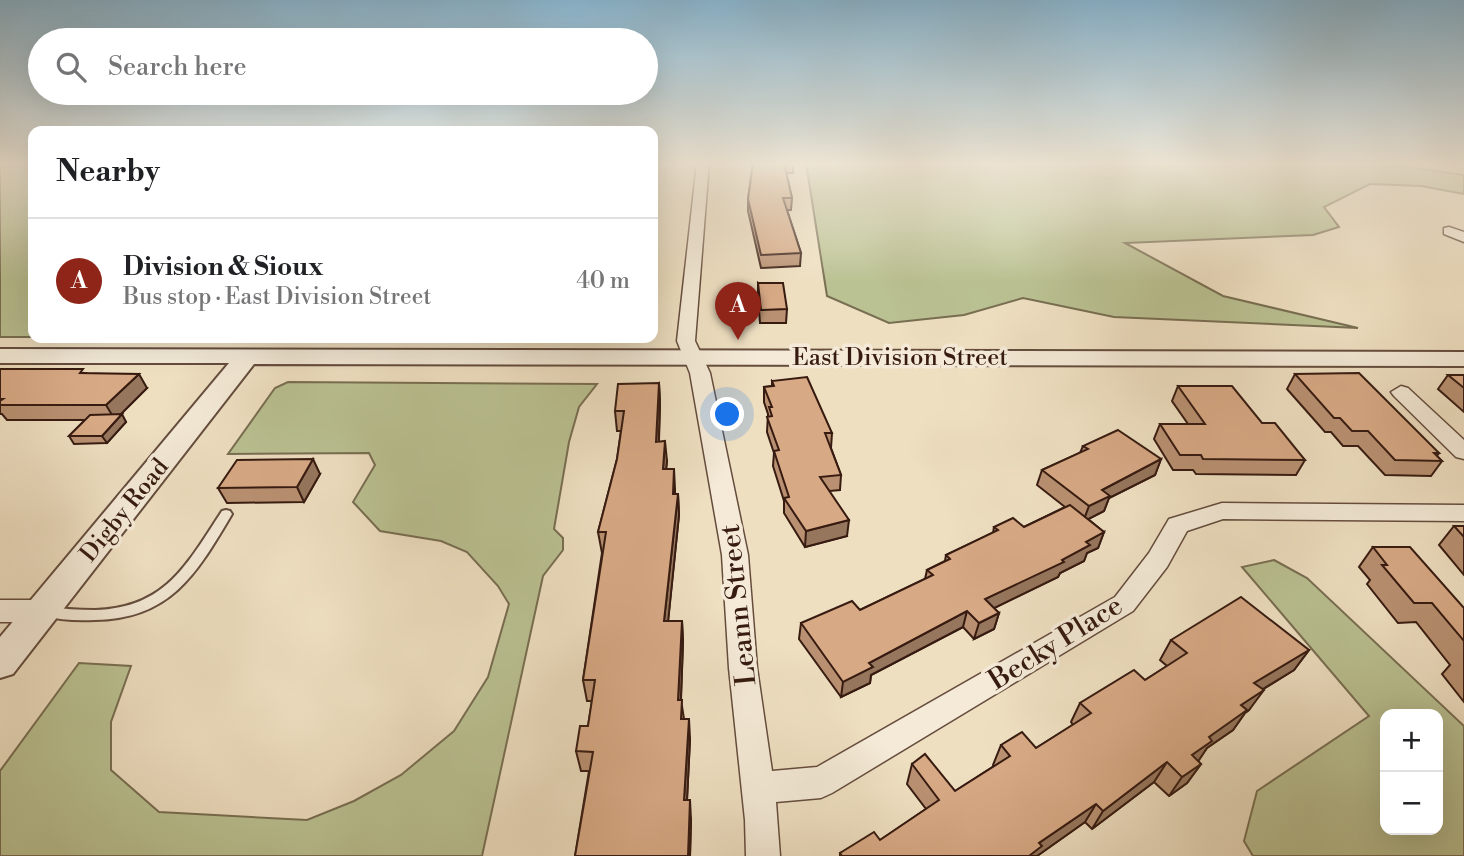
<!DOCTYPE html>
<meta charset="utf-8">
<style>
:root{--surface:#fff;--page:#f6f6f6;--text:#202124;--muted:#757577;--line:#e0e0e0;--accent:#8f2418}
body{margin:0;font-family:"Libre Bodoni",serif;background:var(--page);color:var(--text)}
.controls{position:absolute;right:21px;bottom:21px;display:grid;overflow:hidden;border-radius:14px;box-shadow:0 7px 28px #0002}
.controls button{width:63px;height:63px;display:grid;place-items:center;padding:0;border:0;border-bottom:2px solid var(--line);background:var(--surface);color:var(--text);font:35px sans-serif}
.you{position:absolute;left:728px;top:415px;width:24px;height:24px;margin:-18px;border:5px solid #fff;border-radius:50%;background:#1a73e8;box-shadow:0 0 0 10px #1a73e833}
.badge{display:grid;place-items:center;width:46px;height:46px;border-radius:50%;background:var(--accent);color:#fff;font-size:23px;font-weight:700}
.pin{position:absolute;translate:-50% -58px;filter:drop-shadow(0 2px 4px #0008)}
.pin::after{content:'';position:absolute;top:37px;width:24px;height:21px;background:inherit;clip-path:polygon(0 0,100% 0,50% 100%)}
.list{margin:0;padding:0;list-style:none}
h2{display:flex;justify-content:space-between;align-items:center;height:91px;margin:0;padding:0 28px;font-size:30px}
h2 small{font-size:23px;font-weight:400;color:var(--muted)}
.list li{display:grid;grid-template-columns:46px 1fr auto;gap:21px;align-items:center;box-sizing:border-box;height:126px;padding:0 28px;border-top:2px solid var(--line)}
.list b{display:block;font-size:26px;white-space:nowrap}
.list p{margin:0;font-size:23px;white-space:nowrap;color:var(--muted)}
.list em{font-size:23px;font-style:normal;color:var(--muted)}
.icon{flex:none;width:38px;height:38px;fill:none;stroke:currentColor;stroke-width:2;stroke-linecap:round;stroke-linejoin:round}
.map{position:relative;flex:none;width:1464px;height:856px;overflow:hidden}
.search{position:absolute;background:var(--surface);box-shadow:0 7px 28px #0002;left:28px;top:28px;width:630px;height:77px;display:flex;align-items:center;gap:18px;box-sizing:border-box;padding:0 24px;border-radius:38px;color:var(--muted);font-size:26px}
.panel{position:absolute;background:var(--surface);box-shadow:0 7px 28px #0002;left:28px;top:126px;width:630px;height:217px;border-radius:14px}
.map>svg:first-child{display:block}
.green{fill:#bac192;stroke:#786e52;stroke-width:2;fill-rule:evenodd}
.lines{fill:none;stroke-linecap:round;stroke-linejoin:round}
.service-casing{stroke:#654c3d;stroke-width:4}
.minor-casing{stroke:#654c3d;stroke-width:3}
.tertiary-casing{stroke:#654c3d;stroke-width:4}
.service{fill:#f4ead7;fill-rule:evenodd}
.minor{fill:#f4ead7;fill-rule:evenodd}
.tertiary{fill:#f4ead7;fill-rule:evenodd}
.wall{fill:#b99172;stroke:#371b11;stroke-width:2}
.shaded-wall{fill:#96765d;stroke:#371b11;stroke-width:2}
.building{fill:#d7a985;stroke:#371b11;stroke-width:2}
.labels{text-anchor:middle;stroke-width:7;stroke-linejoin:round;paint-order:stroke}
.street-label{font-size:24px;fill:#371b11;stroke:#f4ead7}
.near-street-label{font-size:28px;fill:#371b11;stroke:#f4ead7}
</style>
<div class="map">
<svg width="1464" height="856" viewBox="0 0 1464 856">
<rect width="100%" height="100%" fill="#eedfc1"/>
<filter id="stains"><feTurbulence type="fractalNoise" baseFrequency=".00286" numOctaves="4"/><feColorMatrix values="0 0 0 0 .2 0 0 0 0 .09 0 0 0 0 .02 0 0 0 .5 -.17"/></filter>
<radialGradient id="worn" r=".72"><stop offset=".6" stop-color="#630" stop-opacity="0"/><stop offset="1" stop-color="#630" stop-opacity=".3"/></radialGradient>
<!-- green -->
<g class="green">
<rect x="0" y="163" width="33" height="174"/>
<path d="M806 163H1377L1464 175V194L1421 186 1370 184 1324 207 1339 227 1313 235 1125 243 1223 296 1358 328 1114 317 1023 298 964 315 889 323 827 296Z"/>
<path d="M288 382 597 384 579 407 569 442 554 529 563 538V550L543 576 482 856H0V771L79 663 131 666 111 722V770L159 812 307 820 354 801 401 775 454 731 488 677 509 604 498 586 467 552 441 541 380 531 353 502 375 465 369 453 228 454 275 388Z"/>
<path d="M1274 560 1307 578 1464 726V856H1253L1244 841 1257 791 1369 716 1242 567ZM1438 714V830H1385V714Z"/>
</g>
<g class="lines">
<!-- service casing -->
<g class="service-casing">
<path id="service" d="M226 510 230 511 232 514C197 573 171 619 95 620 77 621 59 620 41 615L39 611 41 607 46 606C62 609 79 610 95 610 166 608 187 564 222 511Z"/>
</g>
<!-- minor casing -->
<g class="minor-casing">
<g id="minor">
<path d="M697 163H709L695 341 710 373 748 555 757 668 772 771 817 767 1115 597 1149 553 1169 519 1222 503 1464 505V521L1223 519 1187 531 1167 567 1133 611 832 793 821 798 776 802 780 856H746L745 820 729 668 722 555 690 373 677 341Z"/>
<path d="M1449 227 1464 232V242L1444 234V228Z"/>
<path d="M1401 386 1408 388 1464 440V459L1456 457 1394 396 1391 392Z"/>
<path d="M0 600H43L52 603 56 611 52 619 43 622H0Z"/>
</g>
</g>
<!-- tertiary casing -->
<g class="tertiary-casing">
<path id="tertiary" d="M0 349 1464 352V366L254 364 13 674 0 678V637L229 363H0Z"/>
</g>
<!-- service -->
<use href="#service" class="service"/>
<!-- minor -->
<use href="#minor" class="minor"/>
<!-- tertiary -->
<use href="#tertiary" class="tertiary"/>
</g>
<!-- wall -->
<g class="wall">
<path d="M753 163H793V173H786L792 198 791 210H787L801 253 800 266 761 268 748 211V199Z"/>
<path d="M758 283 787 309 786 323H760L758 297Z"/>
<path d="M0 369 85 373 147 388 121 414 126 422 107 443 74 444 69 436 85 420H7L2 414H0Z"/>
<path d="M1295 374 1439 453 1437 456 1442 461 1431 476 1385 475 1358 446H1343L1331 432H1325L1287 389Z"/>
<path d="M1448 375H1464V412L1438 389Z"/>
<path d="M772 381 832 433 831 448 841 475 840 490 829 491 847 536 805 547 784 513V501L773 466 774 453 767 432 768 414 764 402V387L772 386Z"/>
<path d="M659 383 660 403 659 441 667 461 666 469 675 489V494H678L679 515 668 621H682L683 642 681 700 684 719 690 739 687 800 691 820 690 856H575L589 771H581L576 751 588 726 592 701H587L583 680 602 553 598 532 617 459 621 431H617L615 411Z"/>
<path d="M1178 386 1262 423 1305 460 1296 475 1196 474 1193 470H1173L1154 439 1160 424H1188L1172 401Z"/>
<path d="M1083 446 1161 459 1155 475 1109 498 1104 511 1088 519 1104 532 1098 548 1087 553 1084 561 1060 573 1058 577 994 608 999 613 994 629 974 639 963 627 871 675 870 683 841 697 799 639 801 623 860 610 925 579 927 570 945 561 946 555 993 533 994 527H1024L1065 507 1037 485 1042 470 1080 453Z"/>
<path d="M320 474 304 502 227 503 218 488Z"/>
<path d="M1454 526H1464V575L1439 545Z"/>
<path d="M1373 547 1464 608V702L1442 674 1450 665 1416 622 1398 623 1367 584 1370 580 1359 567Z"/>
<path d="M1171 640 1309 650 1294 670 1262 690 1249 710 1245 713 1233 730 1207 748 1198 761 1201 764 1187 783 1169 796 1154 782 1092 829 1085 822 1037 856H840V853L880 840 926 809 907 784 912 764 955 791 994 766 993 765 1001 745 1036 748 1073 725 1071 722 1080 703 1145 680 1167 666 1160 660Z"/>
</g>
<!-- shaded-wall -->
<g class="shaded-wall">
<path d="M139 374 147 388 115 420 106 405Z"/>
<path d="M659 383 660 403 658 462 656 442Z"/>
<path d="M122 414 126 422 107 443 102 436Z"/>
<path d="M665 441 667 461 664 489 663 469Z"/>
<path d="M313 459 320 474 304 502 297 487Z"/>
<path d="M1161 459 1155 475 1109 498 1104 511 1083 522 1089 506 1102 490Z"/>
<path d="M674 469 675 489 674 514 673 494Z"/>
<path d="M678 494 679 515 666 642 664 621Z"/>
<path d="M849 520 847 536 805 547 806 531Z"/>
<path d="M1104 532 1098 548 1087 553 1084 561 1060 573 1058 577 980 615 985 599 1062 560 1086 542Z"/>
<path d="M967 611 963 627 871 675 870 683 841 697 843 682 869 663Z"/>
<path d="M999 613 994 629 974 639 979 623Z"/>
<path d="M682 621 683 642 680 721 678 700Z"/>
<path d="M1309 650 1294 670 1240 703 1254 683Z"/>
<path d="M1264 690 1249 710 1245 713 1233 730 1207 748 1199 760 1179 774 1192 755 1209 737 1241 705Z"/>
<path d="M689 719 690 739 686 820 684 800Z"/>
<path d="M1167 762 1154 782 1092 829 1103 811Z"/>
<path d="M1201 764 1187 783 1169 796 1182 777Z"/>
<path d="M690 800 691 820 690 856H688Z"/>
<path d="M1096 804 1085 822 1037 856H1029L1039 843Z"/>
</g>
<!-- building -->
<g class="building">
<path d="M753 163H784L792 198H783L801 253 761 255 748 199Z"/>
<path d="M758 283H783L787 309 761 310Z"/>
<path d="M0 369H83L80 373 139 374 106 405H0V401L3 399H0Z"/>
<path d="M1359 373 1439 453H1434L1442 461 1395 460 1368 431H1352L1340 418H1334L1295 374Z"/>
<path d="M1448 375H1464V388Z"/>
<path d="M807 377 832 433H825L841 475 820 477 849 520 806 531 784 498 789 497 774 451 779 450 767 417 772 416 769 407H772L764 387 774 386 772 381Z"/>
<path d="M659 383 656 442 665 441 663 469H674L673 494H678L664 621H682L678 700H682L681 719H689L684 800H690L688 856H575L593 752 576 751 580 726H588L595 680H583L606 532H598L617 459 624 411H615L618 384Z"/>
<path d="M1178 386H1232L1262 423H1275L1305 460 1203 459 1201 455H1180L1160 424H1205Z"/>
<path d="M122 414 102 436H69L90 415Z"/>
<path d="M1118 430 1161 459 1102 490 1110 496 1089 506 1042 470 1088 449 1083 446Z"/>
<path d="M313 459 297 487 218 488 237 460Z"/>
<path d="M1070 505 1104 532 1086 542 1090 545 1062 560 1064 562 985 599 999 613 979 623 967 611 869 663 873 667 843 682 801 623 852 601 860 610 933 575 927 570 950 559 946 555 998 530 994 527 1013 518 1024 527Z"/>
<path d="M1454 526H1464V537Z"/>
<path d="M1373 547H1410L1464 608V641L1432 603H1414L1382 565H1387Z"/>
<path d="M1241 597 1309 650 1254 683 1264 690 1241 705 1247 710 1209 737 1212 741 1192 755 1201 764 1182 777 1167 762 1103 811 1096 804 1039 843 1042 846 1029 856H842L840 853 874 832 880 840 939 800 912 764 925 754 955 791 1010 756 1001 745 1022 732 1036 748 1091 713 1080 703 1134 670 1145 680 1187 653 1171 640Z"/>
</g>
<!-- sky -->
<linearGradient id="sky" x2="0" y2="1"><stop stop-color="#88b7d3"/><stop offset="0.58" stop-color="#f7f1e3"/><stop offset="1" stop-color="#f7f1e3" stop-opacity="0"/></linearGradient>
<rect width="1464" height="282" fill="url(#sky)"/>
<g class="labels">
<!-- street labels -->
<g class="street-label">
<text x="900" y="365">East Division Street</text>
<text transform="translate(124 510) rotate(-51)" y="8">Digby Road</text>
</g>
<!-- near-street labels -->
<g class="near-street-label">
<text transform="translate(737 605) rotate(-96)" y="10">Leann Street</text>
<text transform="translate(1055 642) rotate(-32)" y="10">Becky Place</text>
</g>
</g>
<rect width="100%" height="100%" filter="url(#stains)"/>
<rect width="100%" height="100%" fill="url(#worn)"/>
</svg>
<div class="controls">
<button>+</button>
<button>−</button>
</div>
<div class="you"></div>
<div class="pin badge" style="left:738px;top:340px">A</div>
<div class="search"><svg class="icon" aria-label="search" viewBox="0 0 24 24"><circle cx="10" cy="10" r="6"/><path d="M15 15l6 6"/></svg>Search here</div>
<section class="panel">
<h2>Nearby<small></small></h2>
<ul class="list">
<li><span class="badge">A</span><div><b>Division &amp; Sioux</b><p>Bus stop · East Division Street</p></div><em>40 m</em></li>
</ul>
</section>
</div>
